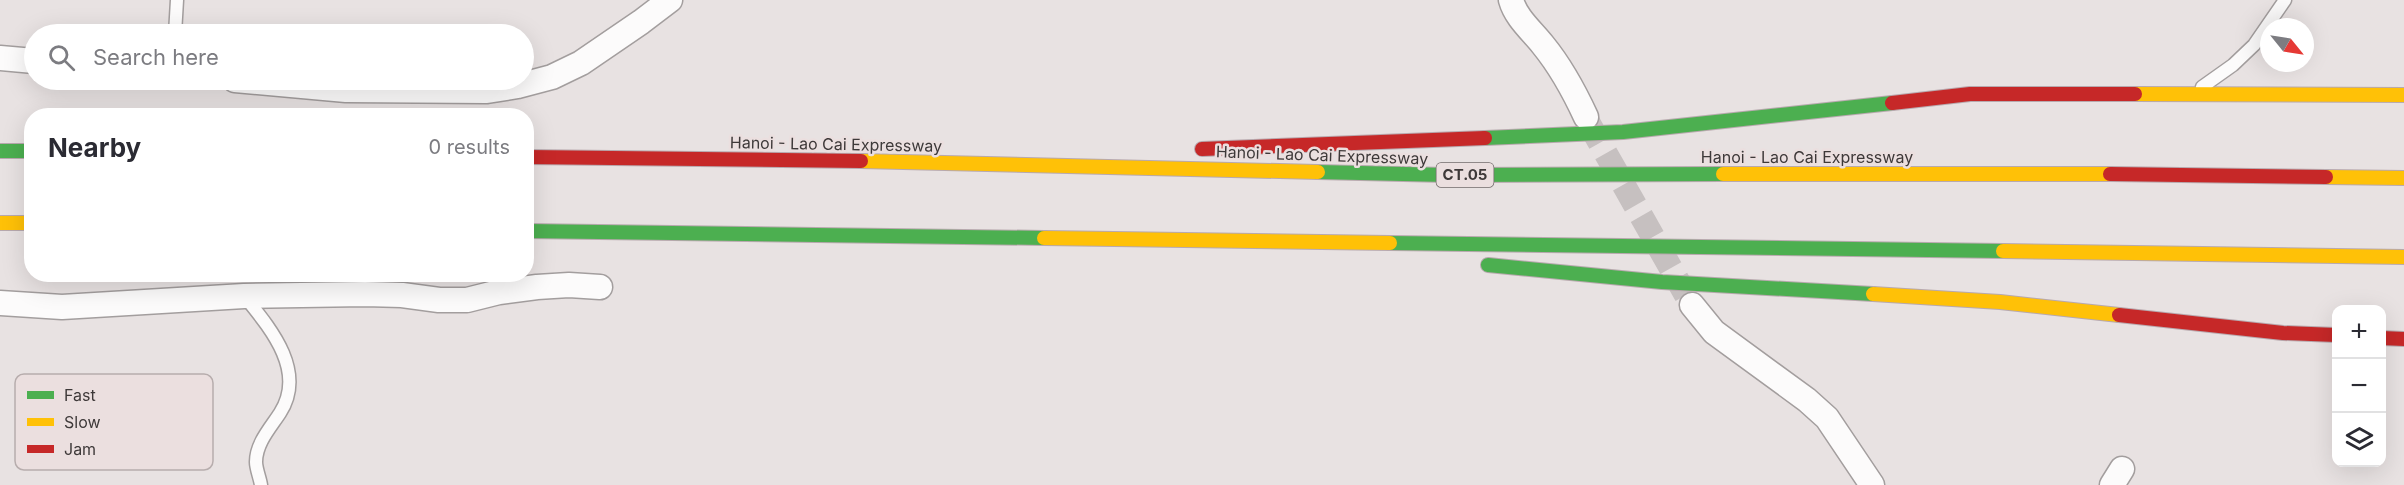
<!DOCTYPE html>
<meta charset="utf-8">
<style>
:root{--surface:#fff;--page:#f2f2f3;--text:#2b2b33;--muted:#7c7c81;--line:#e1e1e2}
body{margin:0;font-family:Inter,sans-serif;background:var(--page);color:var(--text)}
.controls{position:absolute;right:18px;bottom:18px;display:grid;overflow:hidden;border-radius:12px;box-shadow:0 6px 24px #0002}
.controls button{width:54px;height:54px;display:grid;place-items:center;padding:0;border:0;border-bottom:2px solid var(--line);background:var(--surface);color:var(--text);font:30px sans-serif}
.compass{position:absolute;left:2260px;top:18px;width:54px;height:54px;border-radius:50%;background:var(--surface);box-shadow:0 6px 24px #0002;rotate:120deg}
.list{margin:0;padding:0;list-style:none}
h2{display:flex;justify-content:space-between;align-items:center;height:78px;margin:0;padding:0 24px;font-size:26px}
h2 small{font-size:20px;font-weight:400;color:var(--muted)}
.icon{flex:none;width:33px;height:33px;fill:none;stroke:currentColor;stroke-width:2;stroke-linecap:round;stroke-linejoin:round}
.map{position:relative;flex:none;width:2404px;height:485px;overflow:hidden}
.search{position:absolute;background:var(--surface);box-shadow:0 6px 24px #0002;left:24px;top:24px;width:510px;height:66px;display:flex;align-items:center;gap:15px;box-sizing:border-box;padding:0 21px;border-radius:33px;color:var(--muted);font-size:22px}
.panel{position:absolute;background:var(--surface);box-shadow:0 6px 24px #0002;left:24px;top:108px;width:510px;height:174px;border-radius:24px}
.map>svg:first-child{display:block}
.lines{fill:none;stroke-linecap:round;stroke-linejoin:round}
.street-tunnel{stroke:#c6c0c0;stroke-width:24;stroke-dasharray:24 12;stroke-linecap:butt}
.lane-casing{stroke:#a39e9e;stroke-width:15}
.street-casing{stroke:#a39e9e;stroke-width:27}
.fast-casing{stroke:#b8a9ae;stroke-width:16}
.slow-casing{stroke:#b8a9ae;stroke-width:16}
.jam-casing{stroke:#b8a9ae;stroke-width:16}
.lane{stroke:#fcfbfb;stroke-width:12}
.street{stroke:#fcfbfb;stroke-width:24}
.fast{stroke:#4caf50;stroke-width:14}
.slow{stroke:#ffc107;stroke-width:14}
.jam{stroke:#c62828;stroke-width:14}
.labels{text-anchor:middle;stroke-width:5;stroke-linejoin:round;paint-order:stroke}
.shield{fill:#ebdfdf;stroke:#726b6b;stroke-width:1.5}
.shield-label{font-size:15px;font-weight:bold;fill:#3e3939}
.street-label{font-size:16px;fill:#3e3939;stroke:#ebdfdf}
.key{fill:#ebdfdf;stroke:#b7adad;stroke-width:1.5}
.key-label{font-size:16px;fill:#3e3939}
</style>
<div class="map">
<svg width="2404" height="485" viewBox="0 0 2404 485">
<rect width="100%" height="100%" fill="#e8e2e2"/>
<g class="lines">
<!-- street-tunnel -->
<path class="street-tunnel" d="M1588 122 1686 295"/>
<!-- lane casing -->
<g class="lane-casing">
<g id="lane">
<path d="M175 34 177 0"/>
<path d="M2202 87 2233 65 2254 45 2285 0"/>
<path d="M245 297C270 328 307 371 280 413 271 427 256 443 256 462 256 469 260 478 261 485"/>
</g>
</g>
<!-- street casing -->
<g class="street-casing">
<g id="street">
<path d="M1511 0C1516 18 1532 31 1543 45 1561 67 1574 91 1586 117"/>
<path d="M0 58 34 61"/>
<path d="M235 80 346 90 487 91 518 86 552 77 581 63 641 22 670 0"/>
<path d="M0 303 62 307 244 296 365 294 402 295 439 300H467L499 292 537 287 569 285 600 287"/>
<path d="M1692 305 1714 332 1807 400 1827 418 1872 485"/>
<path d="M2112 485 2122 469"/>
</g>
</g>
<!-- fast casing -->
<g class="fast-casing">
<g id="fast">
<path d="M1485 138 1623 132 1892 103"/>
<path d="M0 151H32"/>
<path d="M1318 172 1446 175 1723 174"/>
<path d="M526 231 1044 238"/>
<path d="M1390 243 2003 251"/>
<path d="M1488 265 1662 282 1873 294"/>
</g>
</g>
<!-- slow casing -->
<g class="slow-casing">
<g id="slow">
<path d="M2135 94 2404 95"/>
<path d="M861 161 1318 172"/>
<path d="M1723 174H2110"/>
<path d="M2326 177 2404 178"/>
<path d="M0 223H32"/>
<path d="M1044 238 1390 243"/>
<path d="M2003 251 2404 257"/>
<path d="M1873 294 2000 302 2119 315"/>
</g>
</g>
<!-- jam casing -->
<g class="jam-casing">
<g id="jam">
<path d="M1892 103 1970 94H2135"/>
<path d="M1202 149 1485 138"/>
<path d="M526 157 861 161"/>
<path d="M2110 174 2326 177"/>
<path d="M2119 315 2283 333 2336 335"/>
<path d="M2382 338 2404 339"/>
</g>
</g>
<!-- lane -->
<use href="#lane" class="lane"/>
<!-- street -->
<use href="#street" class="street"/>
<!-- fast -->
<use href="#fast" class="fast"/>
<!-- slow -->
<use href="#slow" class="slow"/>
<!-- jam -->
<use href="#jam" class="jam"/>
</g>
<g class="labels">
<!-- shield labels -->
<rect class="shield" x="1436.5" y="163" width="57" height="24" rx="4.5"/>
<g class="shield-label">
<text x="1465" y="180">CT.05</text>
</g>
<!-- street labels -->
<g class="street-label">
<text transform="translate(836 144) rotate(1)" y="6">Hanoi - Lao Cai Expressway</text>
<text transform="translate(1322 155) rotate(2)" y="6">Hanoi - Lao Cai Expressway</text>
<text x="1807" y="163">Hanoi - Lao Cai Expressway</text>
</g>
</g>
<!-- legend -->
<rect x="15" y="374" width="198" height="96" rx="9" class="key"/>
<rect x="27" y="391" width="27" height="8" fill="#4caf50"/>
<rect x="27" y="418" width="27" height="8" fill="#ffc107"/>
<rect x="27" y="445" width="27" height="8" fill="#c62828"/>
<g class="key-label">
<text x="64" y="401">Fast</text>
<text x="64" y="428">Slow</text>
<text x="64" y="455">Jam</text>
</g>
</svg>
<div class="controls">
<button>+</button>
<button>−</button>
<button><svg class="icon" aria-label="layers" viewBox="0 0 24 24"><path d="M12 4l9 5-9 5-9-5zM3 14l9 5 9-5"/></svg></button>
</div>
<svg class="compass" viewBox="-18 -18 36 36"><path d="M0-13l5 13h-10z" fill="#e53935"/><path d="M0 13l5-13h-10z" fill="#7c7c81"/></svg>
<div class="search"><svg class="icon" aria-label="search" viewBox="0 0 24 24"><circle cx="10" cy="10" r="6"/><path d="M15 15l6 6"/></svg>Search here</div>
<section class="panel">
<h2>Nearby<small>0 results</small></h2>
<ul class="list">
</ul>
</section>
</div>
